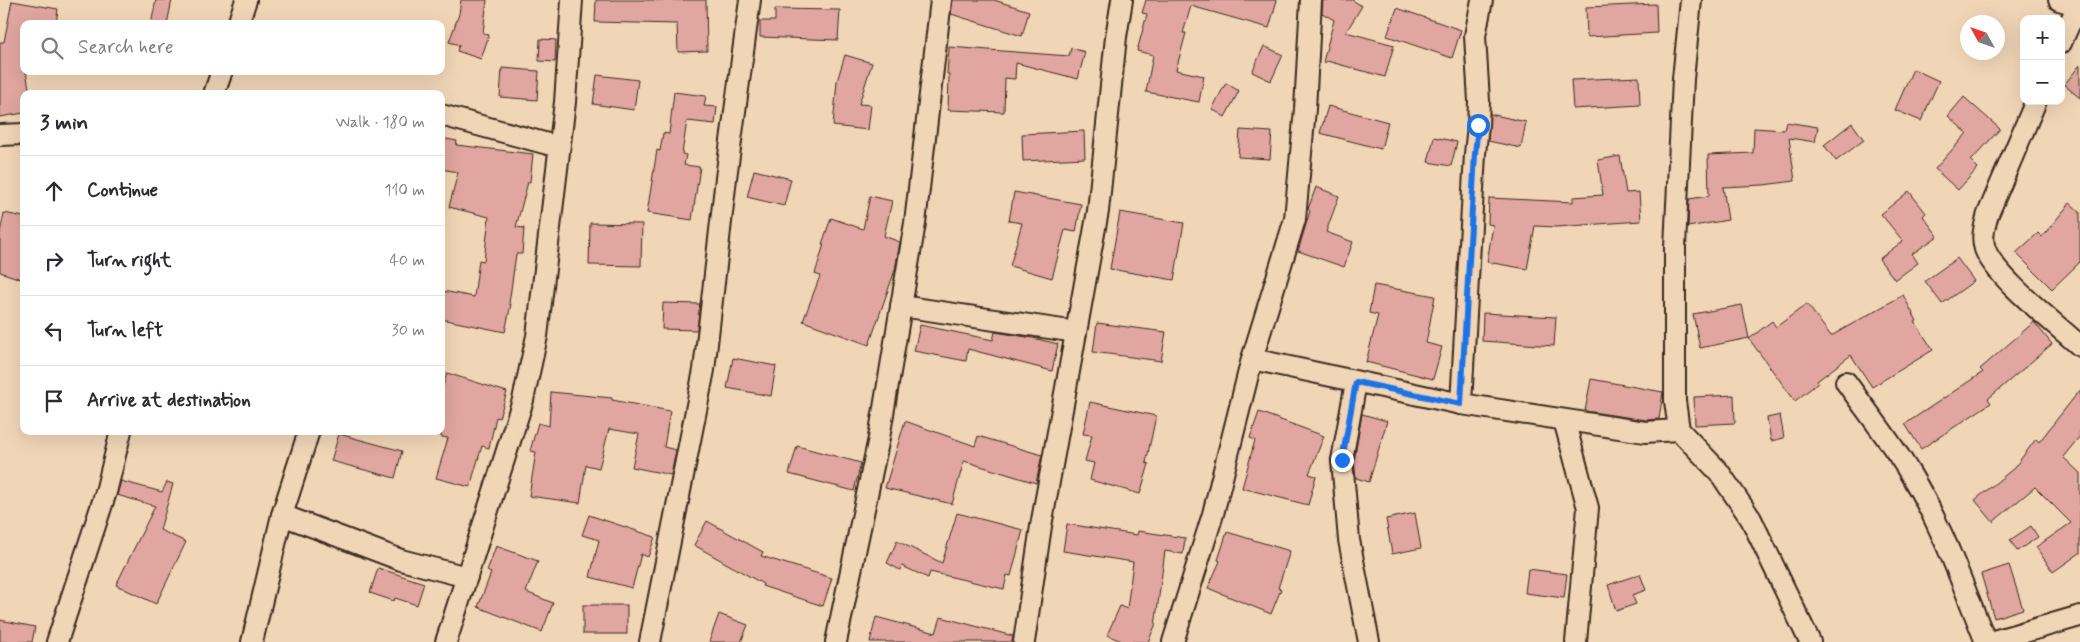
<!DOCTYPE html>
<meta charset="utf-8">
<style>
:root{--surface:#fff;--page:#f2f2f3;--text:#2b2b33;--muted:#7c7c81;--line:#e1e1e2}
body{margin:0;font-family:Mynerve,sans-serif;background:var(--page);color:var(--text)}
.controls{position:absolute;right:15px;top:15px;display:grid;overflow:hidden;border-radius:10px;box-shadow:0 5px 20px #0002}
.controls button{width:45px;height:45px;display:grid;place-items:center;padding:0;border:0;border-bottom:1px solid var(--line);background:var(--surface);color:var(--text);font:25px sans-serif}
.compass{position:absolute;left:1960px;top:15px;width:45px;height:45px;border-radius:50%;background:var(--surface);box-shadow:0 5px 20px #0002;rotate:310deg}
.stop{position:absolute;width:15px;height:15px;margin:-11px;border:4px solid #1a73e8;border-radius:50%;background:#fff}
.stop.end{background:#1a73e8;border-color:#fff;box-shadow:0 1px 5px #0008}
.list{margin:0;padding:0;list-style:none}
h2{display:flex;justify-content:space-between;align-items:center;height:65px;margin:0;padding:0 20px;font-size:21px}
h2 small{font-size:16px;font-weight:400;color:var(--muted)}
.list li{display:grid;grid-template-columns:32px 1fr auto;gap:15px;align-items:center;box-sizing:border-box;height:70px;padding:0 20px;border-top:1px solid var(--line)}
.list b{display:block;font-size:19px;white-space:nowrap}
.list em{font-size:16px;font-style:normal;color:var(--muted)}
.icon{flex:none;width:28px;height:28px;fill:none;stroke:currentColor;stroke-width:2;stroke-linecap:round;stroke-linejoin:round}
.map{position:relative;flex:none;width:2080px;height:642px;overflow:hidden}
.search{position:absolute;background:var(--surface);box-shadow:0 5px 20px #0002;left:20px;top:20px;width:425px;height:55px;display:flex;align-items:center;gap:12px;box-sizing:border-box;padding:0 18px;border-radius:10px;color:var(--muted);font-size:19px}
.panel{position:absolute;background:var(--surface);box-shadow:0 5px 20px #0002;left:20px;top:90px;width:425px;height:345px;border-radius:10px}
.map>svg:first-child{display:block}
.building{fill:#e0a69f;stroke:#3b2a1e}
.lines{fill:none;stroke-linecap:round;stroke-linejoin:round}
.minor-casing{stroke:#3b2a1e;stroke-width:24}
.minor{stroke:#f1d5b7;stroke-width:20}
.route{stroke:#1a73e8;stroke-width:6}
</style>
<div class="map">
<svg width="2080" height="642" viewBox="0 0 2080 642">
<rect width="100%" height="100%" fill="#f1d5b7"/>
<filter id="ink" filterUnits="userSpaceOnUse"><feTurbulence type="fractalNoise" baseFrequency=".02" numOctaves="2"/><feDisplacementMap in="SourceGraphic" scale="10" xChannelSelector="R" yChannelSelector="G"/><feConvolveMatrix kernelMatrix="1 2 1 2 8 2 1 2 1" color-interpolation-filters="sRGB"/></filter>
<g filter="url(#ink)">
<!-- building -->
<g class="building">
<path d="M156 0H172L167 24H151Z"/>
<path d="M461 0H487L483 33 489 35 481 59 457 51 459 45 449 42 459 14Z"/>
<path d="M596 0H706L707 51 678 52 677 24 595 22Z"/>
<path d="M953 0H994L1029 11 1022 36 951 14Z"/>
<path d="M1146 0H1277L1269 28 1191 6 1183 33H1186L1176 70 1204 76 1199 102 1146 92 1153 55 1137 51 1147 14 1142 13Z"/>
<path d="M1323 0H1352L1362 6 1346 32 1394 45 1385 77 1327 61 1325 63 1323 62 1334 20 1322 13Z"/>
<path d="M12 1 58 9 56 24H24V71H26L30 94H24V113L0 117V42H4Z"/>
<path d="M1656 4 1657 33 1587 37 1586 7Z"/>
<path d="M1397 8 1461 30 1452 58 1387 36Z"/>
<path d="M775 9 840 10 838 40 760 37V21H775Z"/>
<path d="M540 39 556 40 555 62 539 61Z"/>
<path d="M1264 46 1283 55 1271 81 1252 72Z"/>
<path d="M949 47 1069 56 1071 48 1085 52 1078 79 1016 63 1015 79 1005 78 1004 112 948 110 949 74H947Z"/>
<path d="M845 55 872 63 859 104 871 105 868 130 833 126 837 81Z"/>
<path d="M2080 65V98L2064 85Z"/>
<path d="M502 68 539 71 537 100 500 97Z"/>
<path d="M1913 69 1939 81 1921 121 1895 110Z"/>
<path d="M597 75 638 80 634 110 593 104Z"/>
<path d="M1639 77 1640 105 1573 109 1571 80Z"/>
<path d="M1226 83 1239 91 1225 117 1212 109Z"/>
<path d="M674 92 706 96 704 106 717 107 715 124 687 121 682 154 686 155 684 165 700 167 692 220 647 213 657 150 660 151 663 133 669 134Z"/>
<path d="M1964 97 2000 129 1971 161 1978 168 1958 190 1935 169 1967 133 1948 116Z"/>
<path d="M1328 106 1388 122 1381 149 1320 133Z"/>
<path d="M1490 114 1526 122 1521 148 1488 141Z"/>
<path d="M1786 122 1818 127 1815 142 1789 138 1795 181 1763 185 1723 187 1728 220 1688 227 1689 199 1709 196 1708 155 1753 153 1754 128 1784 130Z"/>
<path d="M1852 123 1864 140 1836 161 1824 145Z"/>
<path d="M1240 130 1272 132 1270 159 1238 157Z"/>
<path d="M1084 131 1085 158 1023 161 1022 134Z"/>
<path d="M1434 137 1457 142 1451 166 1428 162Z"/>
<path d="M441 138 457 141 456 145 533 154 530 182H528L516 227 524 228 522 254H516L509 304H511L505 332 441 319 443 291 474 297 479 260 484 261 489 217 449 207 458 172 441 169Z"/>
<path d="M1620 156 1626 193 1639 192 1641 221 1556 227 1535 226 1527 269 1487 262 1493 225 1488 224 1489 198 1573 202V197L1603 195 1598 160Z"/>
<path d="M754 170 791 179 784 206 747 197Z"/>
<path d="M1316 187 1339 196 1326 232 1353 242 1344 267 1298 251 1310 211 1308 209Z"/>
<path d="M1909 191 1926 213 1923 216 1938 236 1912 254 1918 263 1895 280 1879 259 1903 241 1881 214Z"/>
<path d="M1014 192 1081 204 1076 232 1065 230 1052 278 1010 266 1022 223 1009 221Z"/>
<path d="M870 196 892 201 884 236 900 242 895 270 869 345 803 321 820 276 815 274 824 244H822L831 218 863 229Z"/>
<path d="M2070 203 2080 212V262L2052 289 2016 253 2038 233 2042 237Z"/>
<path d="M1120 212 1184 223 1174 280 1110 269Z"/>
<path d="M4 213 24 217V280L0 272V233Z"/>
<path d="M590 223 642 224 641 266 589 265Z"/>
<path d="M1957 258 1974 281 1942 304 1925 281Z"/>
<path d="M1374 285 1435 296 1426 343 1442 347 1433 379 1366 362 1378 315 1369 313Z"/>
<path d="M1903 295 1917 321 1915 322 1933 350 1872 387 1851 355 1817 381 1818 383 1795 401 1749 339 1772 321 1776 327 1807 304 1831 336Z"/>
<path d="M663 303 700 304 697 330 662 329Z"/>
<path d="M1742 305 1749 338 1700 348 1693 314Z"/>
<path d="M1483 313 1556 317 1554 346 1482 341Z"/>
<path d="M2034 322 2052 344 1988 399 1991 403 1921 449 1905 424 1983 372 1980 369Z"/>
<path d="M1097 323 1166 332 1161 361 1093 352Z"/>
<path d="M920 325 993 340 995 332 1033 338 1058 344 1052 371 968 349 966 361 914 351Z"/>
<path d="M733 358 776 366 771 396 727 388Z"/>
<path d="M447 373 507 392 499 418 496 417 489 448 482 446 470 487 436 478 448 438 441 437V392Z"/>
<path d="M1591 379 1663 392 1659 419 1646 420 1585 411Z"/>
<path d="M2080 390V436L2063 457 2080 473V553L2053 572 2036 547 2071 523 2035 487 1993 522 1975 500 2014 468 2036 439 2039 442Z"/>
<path d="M551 392 612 398V400L670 411 664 447 676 450 671 475 632 467 639 434 609 429 599 468 586 465 580 503 529 496 536 452 530 451 538 423 549 426Z"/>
<path d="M1734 395 1735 423 1695 425 1694 397Z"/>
<path d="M1090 402 1156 416 1146 463 1149 464 1140 494 1090 480 1094 463 1085 461 1092 435 1083 434Z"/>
<path d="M1259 412 1324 436 1309 474 1316 476 1308 505 1242 488 1255 440 1250 438Z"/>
<path d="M1362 414 1387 421 1369 482 1356 478 1354 461Z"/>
<path d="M1780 415 1784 438 1771 441 1767 418Z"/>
<path d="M905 421 975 446 978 436 1042 455 1036 483 964 461 952 504 885 488Z"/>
<path d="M339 434 402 451 395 478 331 461Z"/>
<path d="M797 446 861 463 854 491 789 474Z"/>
<path d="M121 481 162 492 167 482 173 484 160 530 186 542 156 604 116 585 155 506 117 495Z"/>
<path d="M957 513 1023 530 1011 576 1007 575 1004 589 930 572 928 578 902 566 900 570 887 563 897 541 942 563Z"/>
<path d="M1415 513 1421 548 1392 554 1386 519Z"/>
<path d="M589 515 655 537 648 557 641 554 632 588 590 577 599 540 582 535Z"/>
<path d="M707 521 763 552 761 556 832 578 823 606 762 586 763 584 694 545Z"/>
<path d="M1067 524 1137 535 1138 531 1185 538 1183 554 1165 551 1155 626 1148 642H1124L1107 635 1120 606 1127 609 1133 562 1063 551Z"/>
<path d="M2031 526 2038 537 2017 551 2010 540Z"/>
<path d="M1227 532 1290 551 1278 588 1281 589 1271 614 1208 588 1220 561 1218 560Z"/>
<path d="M496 546 538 561 526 592 553 603 542 632 478 607 491 573 487 571Z"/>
<path d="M2009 565 2023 609 1994 618 1981 574Z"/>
<path d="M378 568 424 583 417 605 395 598 394 601 370 593Z"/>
<path d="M1528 569 1567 574 1564 598 1525 593Z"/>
<path d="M1640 574 1646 590 1632 595 1636 604 1616 611 1608 585Z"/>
<rect x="583" y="605" width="44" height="29"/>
<path d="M719 614 748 625 741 642H709Z"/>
<path d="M876 617 936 633 941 617 1013 636 1012 642H870Z"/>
<path d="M0 620 35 627 32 642H0Z"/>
</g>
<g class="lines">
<!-- minor casing -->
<g class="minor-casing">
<g id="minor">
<path d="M1691 0 1683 79 1675 247V401L1679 430 1719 472 1751 519 1810 642"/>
<path d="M2059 0 2077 5"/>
<path d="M238 24 246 0"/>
<path d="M2061 43 2080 0"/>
<path d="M214 94 222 71"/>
<path d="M2036 101 1988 214C1985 225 1981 237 1985 249 1995 277 2056 324 2080 346"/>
<path d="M441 115 559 147"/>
<path d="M0 135 24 134"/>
<path d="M901 306 1076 332"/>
<path d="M1252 359 1461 404 1645 432 1679 430"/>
<path d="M1356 382 1342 460 1349 540 1369 642"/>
<path d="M1846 382C1868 413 1892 443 1911 475 1943 528 1963 586 1986 642"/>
<path d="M1461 404 1475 154 1478 125 1479 101 1475 36 1482 0"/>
<path d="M1564 420 1588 508 1576 642"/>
<path d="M282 515 401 560 467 577"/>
<path d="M57 642 106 492 121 431"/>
<path d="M252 642 282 515 309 431"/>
<path d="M446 642 523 400 537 336 565 102 572 0"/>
<path d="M650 642 704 370 726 178 750 0"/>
<path d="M836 642 879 438 915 223 941 0"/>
<path d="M1024 642 1041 526 1098 211 1116 37 1122 0"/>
<path d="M1173 642 1213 514 1252 359 1295 219 1305 109 1311 0"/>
<path d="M1990 642 2080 616"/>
</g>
</g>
<!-- minor -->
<use href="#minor" class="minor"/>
</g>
</g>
<g class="lines" filter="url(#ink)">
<!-- route -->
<path class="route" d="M1342 460 1356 382 1461 404 1475 154 1478 125"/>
</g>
</svg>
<div class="controls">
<button>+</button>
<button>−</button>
</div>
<svg class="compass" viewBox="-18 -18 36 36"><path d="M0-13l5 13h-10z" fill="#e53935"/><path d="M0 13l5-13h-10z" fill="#7c7c81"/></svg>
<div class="stop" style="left:1478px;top:125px"></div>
<div class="stop end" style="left:1342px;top:460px"></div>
<div class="search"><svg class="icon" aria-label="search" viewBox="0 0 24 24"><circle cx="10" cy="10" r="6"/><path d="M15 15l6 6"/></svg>Search here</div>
<section class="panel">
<h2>3 min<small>Walk · 180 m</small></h2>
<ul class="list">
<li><svg class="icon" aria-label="ahead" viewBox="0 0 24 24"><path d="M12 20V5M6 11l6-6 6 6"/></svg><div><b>Continue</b></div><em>110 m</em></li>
<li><svg class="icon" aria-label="right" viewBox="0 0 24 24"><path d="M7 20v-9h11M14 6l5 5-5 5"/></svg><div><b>Turn right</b></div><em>40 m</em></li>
<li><svg class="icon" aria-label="left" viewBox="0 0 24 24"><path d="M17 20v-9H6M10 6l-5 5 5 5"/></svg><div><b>Turn left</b></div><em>30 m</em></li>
<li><svg class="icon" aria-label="arrive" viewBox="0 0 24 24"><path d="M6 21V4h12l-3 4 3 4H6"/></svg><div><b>Arrive at destination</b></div></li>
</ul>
</section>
</div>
